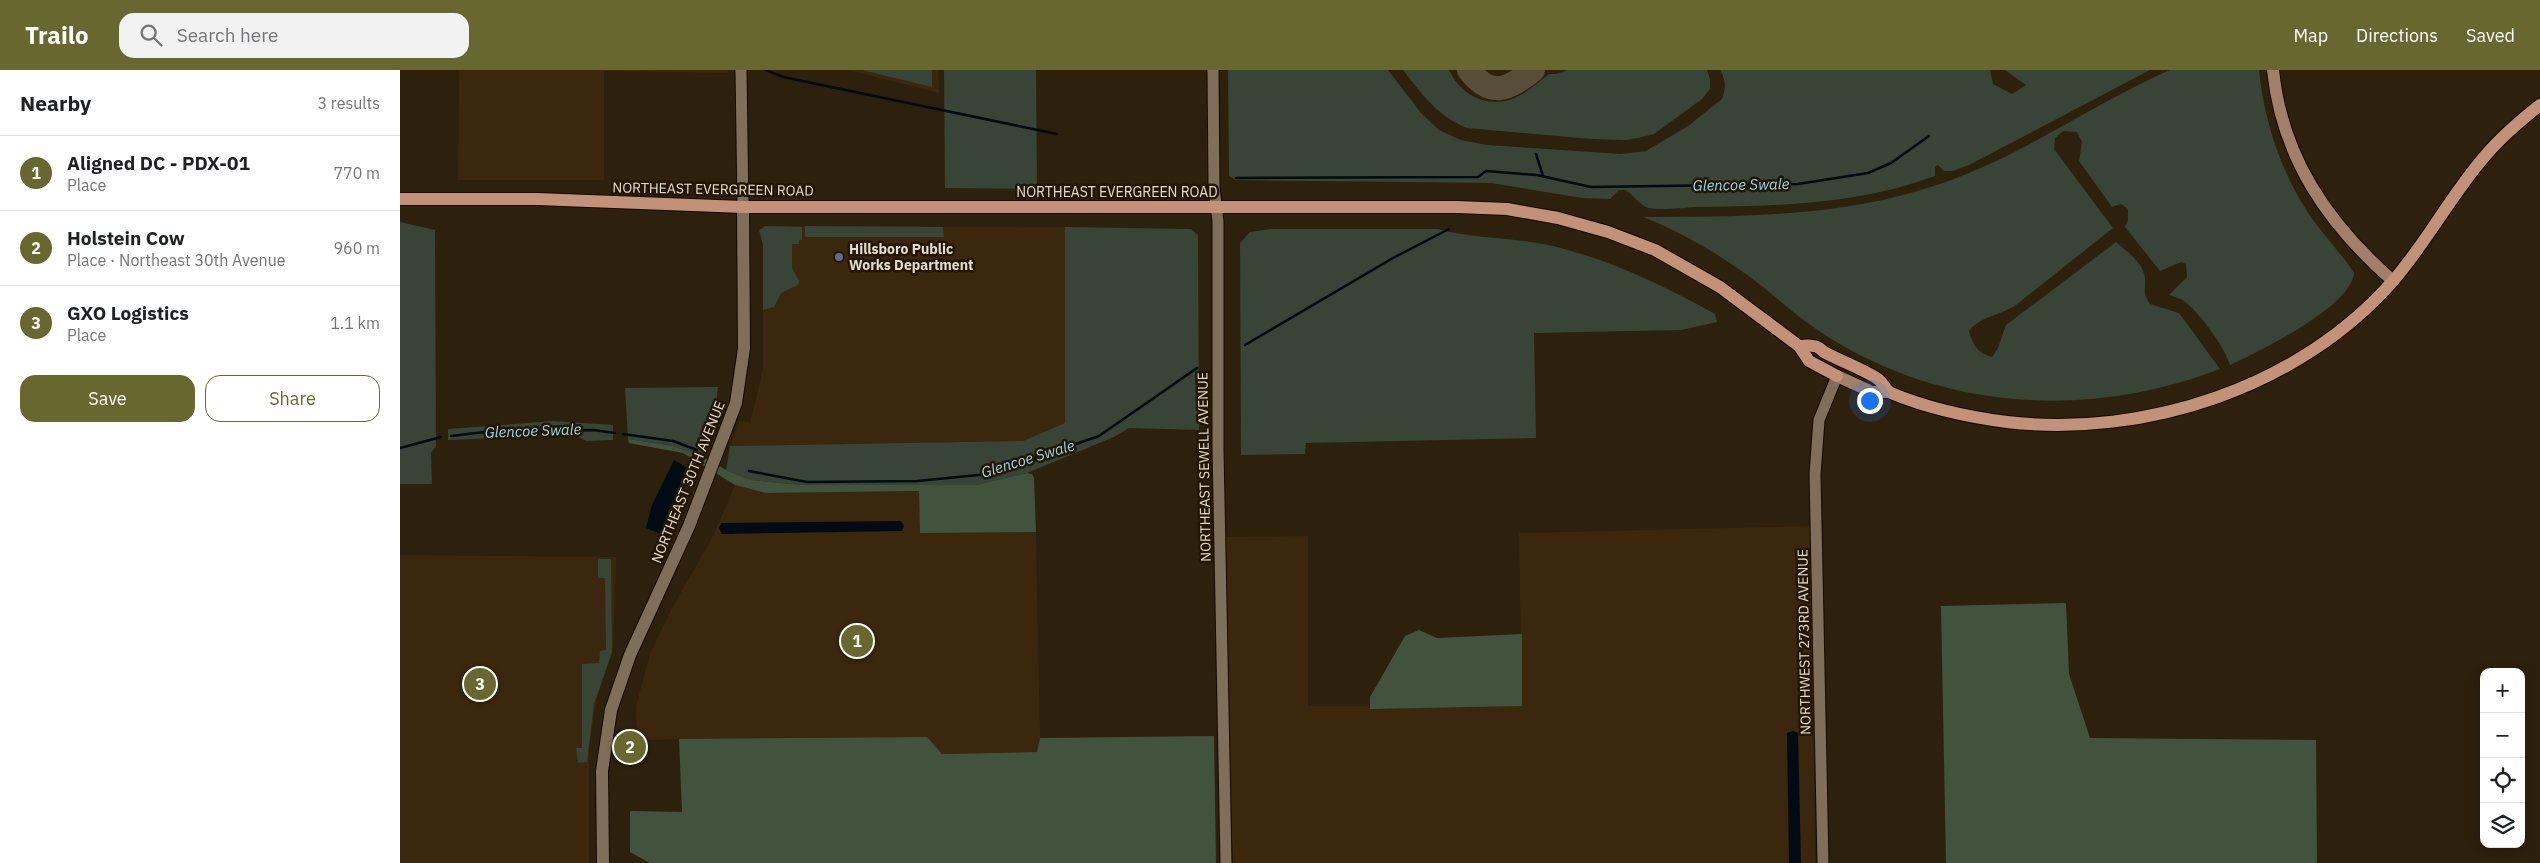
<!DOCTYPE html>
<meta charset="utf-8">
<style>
:root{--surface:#fff;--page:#f2f2f2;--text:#202124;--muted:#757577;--line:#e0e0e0;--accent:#696730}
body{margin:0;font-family:"IBM Plex Sans",sans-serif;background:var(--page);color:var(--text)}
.controls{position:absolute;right:15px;bottom:15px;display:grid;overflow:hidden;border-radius:10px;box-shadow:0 2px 12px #0003}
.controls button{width:45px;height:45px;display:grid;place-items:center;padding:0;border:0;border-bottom:1px solid var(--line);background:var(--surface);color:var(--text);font:25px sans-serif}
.you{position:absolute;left:1469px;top:330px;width:18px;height:18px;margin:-12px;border:4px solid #fff;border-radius:50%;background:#1a73e8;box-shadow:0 0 0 8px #1a73e833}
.badge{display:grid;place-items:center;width:32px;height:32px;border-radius:50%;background:var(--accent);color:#fff;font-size:16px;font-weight:700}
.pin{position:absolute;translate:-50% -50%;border:2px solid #fff;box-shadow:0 1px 5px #0006}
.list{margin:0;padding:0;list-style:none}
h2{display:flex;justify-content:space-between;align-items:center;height:65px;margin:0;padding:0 20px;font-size:21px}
h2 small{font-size:16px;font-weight:400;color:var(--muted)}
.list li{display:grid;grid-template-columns:32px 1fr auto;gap:15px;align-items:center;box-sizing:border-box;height:75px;padding:0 20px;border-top:1px solid var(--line)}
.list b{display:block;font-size:19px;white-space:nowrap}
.list p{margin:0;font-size:16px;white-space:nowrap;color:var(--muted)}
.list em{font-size:16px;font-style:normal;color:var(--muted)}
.actions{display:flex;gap:10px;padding:15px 20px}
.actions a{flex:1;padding:11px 0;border:1px solid var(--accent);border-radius:15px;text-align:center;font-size:18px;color:var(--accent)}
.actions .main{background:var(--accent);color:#fff}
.icon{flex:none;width:28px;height:28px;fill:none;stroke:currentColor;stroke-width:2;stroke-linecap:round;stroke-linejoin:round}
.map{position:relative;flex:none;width:2140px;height:793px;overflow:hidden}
header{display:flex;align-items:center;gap:30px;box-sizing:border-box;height:70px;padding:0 25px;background:var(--accent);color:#fff}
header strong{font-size:24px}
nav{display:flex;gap:28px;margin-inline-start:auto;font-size:18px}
.search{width:350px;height:45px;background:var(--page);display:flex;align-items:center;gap:12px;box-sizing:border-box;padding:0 18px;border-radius:15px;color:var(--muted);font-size:19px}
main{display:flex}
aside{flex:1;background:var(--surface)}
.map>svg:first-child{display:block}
.built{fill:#3a270e}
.green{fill:#384435}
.forest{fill:#41533c}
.water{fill:#000b13}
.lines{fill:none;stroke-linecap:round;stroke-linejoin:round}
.stream{stroke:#000b13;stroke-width:2.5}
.taxiway{stroke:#584c3a;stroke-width:24}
.minor-casing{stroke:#150900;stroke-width:13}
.tertiary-casing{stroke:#150900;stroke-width:14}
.secondary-casing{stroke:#150900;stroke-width:14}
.primary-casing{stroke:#150900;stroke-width:14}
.minor{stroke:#7f6e59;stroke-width:11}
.tertiary{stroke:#7f6e59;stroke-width:12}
.secondary{stroke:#a17f68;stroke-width:12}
.primary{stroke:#c29178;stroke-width:12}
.service-dot{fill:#5c6f8a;stroke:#241604;stroke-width:2}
.labels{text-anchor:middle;stroke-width:5;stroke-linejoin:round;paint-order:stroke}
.street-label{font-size:14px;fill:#e4dbcf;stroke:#241604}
.poi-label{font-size:14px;font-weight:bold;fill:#e4dbcf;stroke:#241604;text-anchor:start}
.water-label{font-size:15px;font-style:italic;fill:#95d8ef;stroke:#241604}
</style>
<header>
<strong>Trailo</strong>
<div class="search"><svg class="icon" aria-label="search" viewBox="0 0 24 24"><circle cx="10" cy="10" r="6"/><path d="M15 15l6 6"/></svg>Search here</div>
<nav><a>Map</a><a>Directions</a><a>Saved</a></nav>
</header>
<main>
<aside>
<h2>Nearby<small>3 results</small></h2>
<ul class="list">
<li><span class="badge">1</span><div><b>Aligned DC - PDX-01</b><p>Place</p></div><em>770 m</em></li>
<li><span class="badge">2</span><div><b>Holstein Cow</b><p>Place · Northeast 30th Avenue</p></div><em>960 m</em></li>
<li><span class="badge">3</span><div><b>GXO Logistics</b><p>Place</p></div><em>1.1 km</em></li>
</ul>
<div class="actions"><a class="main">Save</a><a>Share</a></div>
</aside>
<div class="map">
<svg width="2140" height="793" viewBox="0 0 2140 793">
<rect width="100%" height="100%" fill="#2d200d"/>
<!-- built -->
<g class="built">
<path d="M59 0H328V3L204 1V110H58Z"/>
<path d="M448 0H538L539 23Z"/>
<path d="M365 156 665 157 666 353 623 371 330 376 340 350 350 353 363 299V175L359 160Z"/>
<path d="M335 415 366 423 519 421 521 463 636 462 640 668 638 682 542 684 527 667 237 670 236 636 250 584 272 538 313 466Z"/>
<path d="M1412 456 1415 793H833L822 467 908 466V636H1122L1119 463Z"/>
<path d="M0 485 216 487 213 580 197 628 189 677V793H0Z"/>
</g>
<!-- green -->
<g class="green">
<path d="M462 0H532V17Z"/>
<path d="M544 0H636L637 119 545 118Z"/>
<path d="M828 0H988L1021 43 1039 60 1061 70 1087 75 1221 84 1246 81 1288 56 1322 29C1326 18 1326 10 1320 0H1590L1593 14 1612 24 1626 15 1605 0H1750L1569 95 1553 101H1544L1538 95 1535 97V106C1457 135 1377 136 1295 137 1284 138 1254 141 1246 137 1238 133 1233 124 1225 120H1219L1210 129 1182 128 1091 113 836 110 829 106Z"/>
<path d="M1003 0H1049C1062 28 1093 41 1121 25 1131 19 1140 11 1149 4H1156L1168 0H1307L1310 9V19L1302 29 1254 64 1242 67 1226 70 1191 69 1067 58C1037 46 1022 24 1003 0Z"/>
<path d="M1770 0H1859C1864 50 1880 99 1907 141 1921 163 1940 181 1954 203 1951 237 1860 281 1830 295 1824 276 1800 243 1784 231 1780 228 1774 227 1769 225L1787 207 1786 194 1781 192 1760 201 1725 157 1728 150V139L1721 134 1712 137 1679 91 1682 72 1677 62 1663 61 1655 68 1654 79 1713 158 1616 235C1601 245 1581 246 1569 261 1573 275 1577 283 1592 287L1598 278 1606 255 1716 172C1727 182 1743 192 1745 208 1746 221 1742 222 1750 234L1779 243 1820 299C1687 350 1539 341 1419 261 1399 248 1381 232 1363 217 1326 188 1286 164 1243 147 1351 147 1461 147 1564 105 1635 77 1699 31 1770 0Z"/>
<path d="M0 152 35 160 36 376 31 383 32 414H0Z"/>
<path d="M365 156 402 157V170H399V174H392V198L399 211 398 215 381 223 374 237 363 240V175L359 160Z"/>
<path d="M405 156 543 157 544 167H405Z"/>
<path d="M665 157 791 159 798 165 799 360 729 358 714 367 627 403 576 415H402L350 410 326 400 330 376 623 371 665 353Z"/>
<path d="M870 159H1038C1074 169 1112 167 1148 175 1207 188 1263 215 1315 244L1317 252 1281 260 1134 263 1136 368 906 373 905 384 841 385 840 173 850 162Z"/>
<path d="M318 317 314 358 304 387 273 376 228 369 225 318Z"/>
<path d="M153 351 213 355V370L186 371 175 365 48 370V359Z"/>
<path d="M198 489H211L212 582 194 634 187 692 178 693 176 678H182V594L199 593 200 581 206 580 205 508H198Z"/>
</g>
<!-- forest -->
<g class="forest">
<path d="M228 369 273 376 304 387 326 400 350 410 402 415H576L627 403 632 404 634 408 636 462 520 463 519 421 366 423 335 415 283 383 229 373Z"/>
<path d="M1666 533 1669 604 1690 668 1916 670 1917 793H1546L1541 536Z"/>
<path d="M1019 560 1037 568 1122 564V636L970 639V627L1005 566Z"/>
<path d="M814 666 816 793H250L230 782V741L282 742 279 669 527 667 542 684 637 682 640 668Z"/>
</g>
<!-- water -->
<g class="water">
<path d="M274 390 291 400 278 431 273 433 264 454 266 459 263 465 246 458 252 435Z"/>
<path d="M501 451 504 456 502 461 322 464 319 458 321 453Z"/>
<path d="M1393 661 1398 663 1401 793H1389L1387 663Z"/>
</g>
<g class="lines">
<!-- stream -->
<g class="stream">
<path d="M366 0 383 7 657 64"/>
<path d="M1136 84 1143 106"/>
<path d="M836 108 1078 107 1086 101 1137 105 1191 117 1398 114 1468 103 1491 93 1529 66"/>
<path d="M845 275 993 188 1049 159"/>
<path d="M223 364 273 371 297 380"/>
<path d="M51 366 93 361 193 360 215 363"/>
<path d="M0 378 41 367"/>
<path d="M349 401 407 412 517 411 589 404 699 366 797 298"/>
</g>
<!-- taxiway -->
<path class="taxiway" d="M1069 0C1091 29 1109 19 1133 0"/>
<!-- minor casing -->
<g class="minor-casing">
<g id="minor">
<path d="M341 0 343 137"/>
<path d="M813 0 814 117 818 152V379L826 793"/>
<path d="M1423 793 1415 404 1419 350 1437 306"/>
</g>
</g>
<!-- tertiary casing -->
<g class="tertiary-casing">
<path id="tertiary" d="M203 793 202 701 211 640 230 585 289 456 336 333 344 278 343 137"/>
</g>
<!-- secondary casing -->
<g class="secondary-casing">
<g id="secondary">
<path d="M1873 0C1882 88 1928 154 1993 211"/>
<path d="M1437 306 1472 322H1488"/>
</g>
</g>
<!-- primary casing -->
<g class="primary-casing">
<g id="primary">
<path d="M0 129H137L343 137H1057L1107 139 1158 148 1208 162 1255 180 1320 217 1399 276 1409 291 1437 306"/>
<path d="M1399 276C1404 276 1409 275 1413 276 1417 276 1421 279 1424 282 1438 290 1470 302 1479 310 1484 314 1485 320 1491 323 1527 338 1568 347 1607 352 1746 368 1900 317 1993 211 2027 172 2051 125 2085 86 2101 67 2121 50 2140 35"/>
</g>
</g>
<!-- minor -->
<use href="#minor" class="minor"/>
<!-- tertiary -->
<use href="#tertiary" class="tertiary"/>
<!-- secondary -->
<use href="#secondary" class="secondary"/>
<!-- primary -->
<use href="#primary" class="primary"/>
</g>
<!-- markers -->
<circle class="service-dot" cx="439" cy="187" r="5"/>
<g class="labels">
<!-- street labels -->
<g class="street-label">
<text transform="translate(313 119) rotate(1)" y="5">NORTHEAST EVERGREEN ROAD</text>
<text x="717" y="127">NORTHEAST EVERGREEN ROAD</text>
<text transform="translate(804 397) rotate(-91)" y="5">NORTHEAST SEWELL AVENUE</text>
<text transform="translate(288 412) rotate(-68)" y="5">NORTHEAST 30TH AVENUE</text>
<text transform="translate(1404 572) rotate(-91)" y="5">NORTHWEST 273RD AVENUE</text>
</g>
<!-- poi labels -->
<g class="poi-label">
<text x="449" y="184">Hillsboro Public<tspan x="449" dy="16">Works Department</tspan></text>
</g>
<!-- water labels -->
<g class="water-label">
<text transform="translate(1341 115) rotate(-1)" y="5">Glencoe Swale</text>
<text transform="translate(133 361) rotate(-2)" y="5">Glencoe Swale</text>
<text transform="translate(628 389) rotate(-17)" y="5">Glencoe Swale</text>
</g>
</g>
</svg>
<div class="controls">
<button>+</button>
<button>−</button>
<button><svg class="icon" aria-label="locate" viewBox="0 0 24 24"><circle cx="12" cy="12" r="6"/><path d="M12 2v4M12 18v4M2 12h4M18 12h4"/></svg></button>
<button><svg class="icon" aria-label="layers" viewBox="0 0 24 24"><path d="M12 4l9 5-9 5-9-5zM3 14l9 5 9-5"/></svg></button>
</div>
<div class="you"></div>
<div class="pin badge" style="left:457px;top:571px">1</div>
<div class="pin badge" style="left:230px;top:677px">2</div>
<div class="pin badge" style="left:80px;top:614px">3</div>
</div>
</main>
